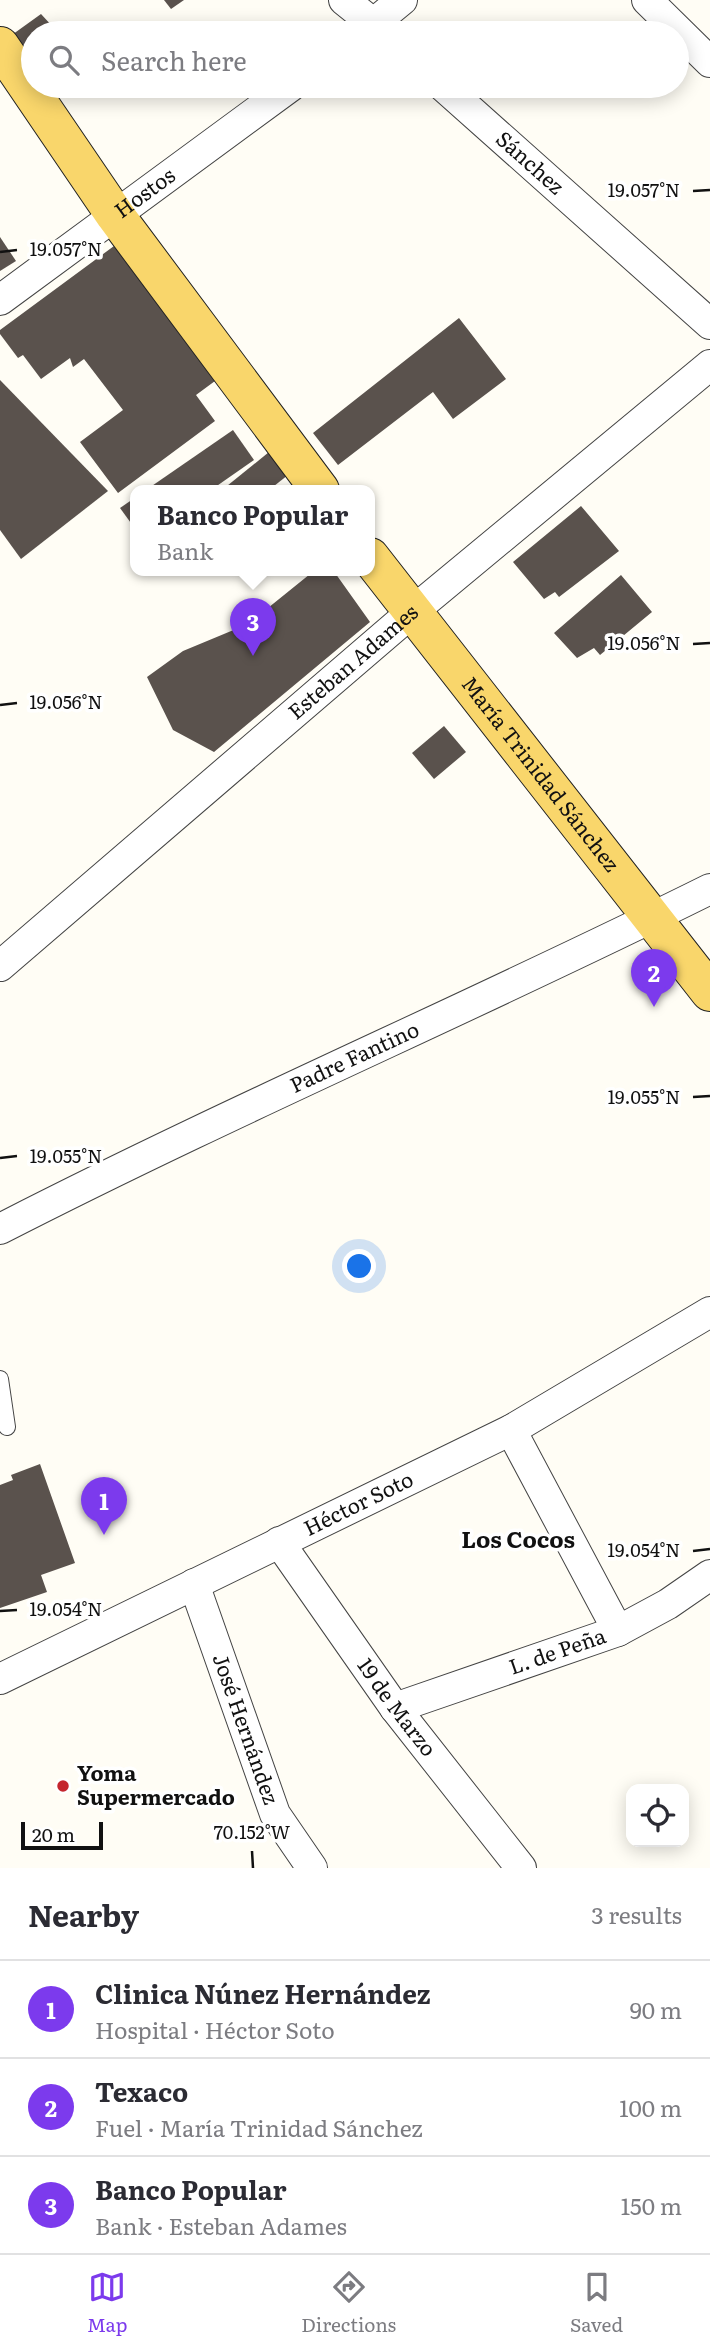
<!DOCTYPE html>
<meta charset="utf-8">
<style>
:root{--surface:#fff;--page:#f7f7f7;--text:#2b2b33;--muted:#7c7c81;--line:#e1e1e2;--accent:#7c3aed}
body{margin:0;font-family:Literata,serif;background:var(--page);color:var(--text)}
.controls{position:absolute;right:21px;bottom:21px;display:grid;overflow:hidden;border-radius:14px;box-shadow:0 4px 18px #0003}
.controls button{width:63px;height:63px;display:grid;place-items:center;padding:0;border:0;border-bottom:2px solid var(--line);background:var(--surface);color:var(--text);font:35px sans-serif}
.scale{position:absolute;left:21px;bottom:18px;width:82px;box-sizing:border-box;padding-left:7px;border:4px solid #111;border-top:0;font-size:19px;line-height:24px;white-space:nowrap;color:#111;-webkit-text-stroke:5px #fff;paint-order:stroke}
.you{position:absolute;left:360px;top:1267px;width:24px;height:24px;margin:-18px;border:5px solid #fff;border-radius:50%;background:#1a73e8;box-shadow:0 0 0 10px #1a73e833}
.badge{display:grid;place-items:center;width:46px;height:46px;border-radius:50%;background:var(--accent);color:#fff;font-size:23px;font-weight:700}
.pin{position:absolute;translate:-50% -58px;filter:drop-shadow(0 2px 4px #0008)}
.pin::after{content:'';position:absolute;top:37px;width:24px;height:21px;background:inherit;clip-path:polygon(0 0,100% 0,50% 100%)}
.popup{position:absolute;left:130px;top:485px;width:245px;height:91px;box-sizing:border-box;display:grid;place-content:center;border-radius:14px;background:var(--surface);filter:drop-shadow(0 2px 5px #0005);font-size:23px;white-space:nowrap;color:var(--muted)}
.popup b{font-size:26px;color:var(--text)}
.popup::after{content:'';position:absolute;left:50%;top:100%;margin-left:-14px;border:14px solid transparent;border-top-color:var(--surface)}
.list{margin:0;padding:0;list-style:none}
h2{display:flex;justify-content:space-between;align-items:center;height:91px;margin:0;padding:0 28px;font-size:30px}
h2 small{font-size:23px;font-weight:400;color:var(--muted)}
.list li{display:grid;grid-template-columns:46px 1fr auto;gap:21px;align-items:center;box-sizing:border-box;height:98px;padding:0 28px;border-top:2px solid var(--line)}
.list b{display:block;font-size:26px;white-space:nowrap}
.list p{margin:0;font-size:23px;white-space:nowrap;color:var(--muted)}
.list em{font-size:23px;font-style:normal;color:var(--muted)}
.icon{flex:none;width:38px;height:38px;fill:none;stroke:currentColor;stroke-width:2;stroke-linecap:round;stroke-linejoin:round}
.map{position:relative;flex:none;width:710px;height:1868px;overflow:hidden}
.search{position:absolute;background:var(--surface);box-shadow:0 4px 18px #0003;left:21px;right:21px;top:21px;height:77px;display:flex;align-items:center;gap:18px;box-sizing:border-box;padding:0 24px;border-radius:38px;color:var(--muted);font-size:26px}
.sheet{height:385px;background:var(--surface)}
nav{display:flex;justify-content:space-around;align-items:center;box-sizing:border-box;height:98px;border-top:2px solid var(--line);background:var(--surface);font-size:19px;color:var(--muted)}
nav a{display:grid;justify-items:center;gap:4px}
nav .on{color:var(--accent)}
.map>svg:first-child{display:block}
.building{fill:#5a524d}
.lines{fill:none;stroke-linecap:round;stroke-linejoin:round}
.service-casing{stroke:#444;stroke-width:18}
.minor-casing{stroke:#444;stroke-width:32}
.primary-casing{stroke:#222;stroke-width:40}
.service{stroke:#fff;stroke-width:16}
.minor{stroke:#fff;stroke-width:30}
.primary{stroke:#f9d66b;stroke-width:38}
.ticks{fill:none;stroke:#111;stroke-width:2.5}
.poi-dot{fill:#c4262e;stroke:#fff;stroke-width:2.5}
.labels{text-anchor:middle;stroke-width:7;stroke-linejoin:round;paint-order:stroke}
.street-label{font-size:21px;fill:#111;stroke:#fff}
.poi-label{font-size:21px;font-weight:bold;fill:#111;stroke:#fff;text-anchor:start}
.neighbourhood-label{font-size:23px;font-weight:bold;fill:#111;stroke:#fff}
.ticks-label{font-size:18px;text-anchor:middle;fill:#111;stroke:#fff;stroke-width:7;stroke-linejoin:round;paint-order:stroke}
</style>
<div class="map">
<svg width="710" height="1868" viewBox="0 0 710 1868">
<rect width="100%" height="100%" fill="#fffdf5"/>
<!-- building -->
<g class="building">
<path d="M164 0H184L171 9Z"/>
<path d="M41 14 53 27 44 33H33V40L19 50 9 37Z"/>
<path d="M0 237 16 261 0 271Z"/>
<path d="M114 246 215 381 196 395 215 421 118 493 80 442 123 410 84 359 73 367 70 358 41 379 23 355 18 358 0 334V330Z"/>
<path d="M459 318 506 379 453 419 433 392 338 465 313 433Z"/>
<path d="M0 380 108 491 21 559 0 530Z"/>
<path d="M233 430 254 460 211 490H146Z"/>
<path d="M269 452 288 475 269 490H222Z"/>
<path d="M136 497V530L120 508Z"/>
<path d="M581 506 619 551 559 597 555 592 544 599 513 562Z"/>
<path d="M315 570H333L370 622 214 752 173 730 147 677 183 651 248 624Z"/>
<path d="M621 575 652 612 600 655 594 648 577 658 554 633Z"/>
<path d="M444 726 466 752 434 779 412 753Z"/>
<path d="M40 1464 75 1563 41 1575 47 1592 0 1608V1485L13 1480 11 1475Z"/>
</g>
<g class="lines">
<!-- service casing -->
<g class="service-casing">
<path id="service" d="M0 1379 7 1427"/>
</g>
<!-- minor casing -->
<g class="minor-casing">
<g id="minor">
<path d="M344 0 385 33"/>
<path d="M647 0 710 62"/>
<path d="M362 33 402 0"/>
<path id="s1" d="M443 86 710 324"/>
<path id="s2" d="M0 300 291 86"/>
<path id="s3" d="M0 966 412 612 710 365"/>
<path id="s4" d="M0 1229C234 1109 475 1006 710 889"/>
<path d="M511 1430 618 1631"/>
<path id="s5" d="M279 1542 395 1708 521 1868"/>
<path id="s6" d="M194 1584 275 1814 312 1868"/>
<path id="s7" d="M0 1679 511 1430 710 1312"/>
<path id="s8" d="M395 1708 618 1631 668 1604 710 1575"/>
</g>
</g>
<!-- primary casing -->
<g class="primary-casing">
<g id="primary">
<path d="M0 46 115 215 320 490"/>
<path id="s9" d="M370 557 710 992"/>
</g>
</g>
<!-- service -->
<use href="#service" class="service"/>
<!-- minor -->
<use href="#minor" class="minor"/>
<!-- primary -->
<use href="#primary" class="primary"/>
</g>
<!-- ticks -->
<path class="ticks" d="M693 191 710 190M0 252 17 250M693 644 710 643M0 705 17 703M693 1097 710 1096M0 1158 17 1156M693 1551 710 1549M0 1611 17 1610M252 1851 253 1868"/>
<!-- markers -->
<circle class="poi-dot" cx="63" cy="1786" r="7"/>
<g class="labels">
<!-- street labels -->
<g class="street-label">
<text dy="7" stroke="none"><textPath href="#s1" startOffset="116">Sánchez</textPath></text>
<text dy="7" stroke="none"><textPath href="#s2" startOffset="180">Hostos</textPath></text>
<text dy="7" stroke="none"><textPath href="#s3" startOffset="466">Esteban Adames</textPath></text>
<text dy="7" stroke="none"><textPath href="#s9" startOffset="276">María Trinidad Sánchez</textPath></text>
<text dy="7" stroke="none"><textPath href="#s4" startOffset="394">Padre Fantino</textPath></text>
<text dy="7" stroke="none"><textPath href="#s7" startOffset="399">Héctor Soto</textPath></text>
<text dy="7" stroke="none"><textPath href="#s8" startOffset="172">L. de Peña</textPath></text>
<text dy="7" stroke="none"><textPath href="#s5" startOffset="203">19 de Marzo</textPath></text>
<text dy="7" stroke="none"><textPath href="#s6" startOffset="154">José Hernández</textPath></text>
</g>
<!-- poi labels -->
<g class="poi-label">
<text x="77" y="1781">Yoma<tspan x="77" dy="24">Supermercado</tspan></text>
</g>
<!-- neighbourhood labels -->
<g class="neighbourhood-label">
<text x="518" y="1548">Los Cocos</text>
</g>
</g>
<g class="ticks-label">
<text x="644" y="197">19.057°N</text>
<text x="66" y="256">19.057°N</text>
<text x="644" y="650">19.056°N</text>
<text x="66" y="709">19.056°N</text>
<text x="644" y="1104">19.055°N</text>
<text x="66" y="1163">19.055°N</text>
<text x="644" y="1557">19.054°N</text>
<text x="66" y="1616">19.054°N</text>
<text x="252" y="1839">70.152°W</text>
</g>
</svg>
<div class="controls">
<button><svg class="icon" aria-label="locate" viewBox="0 0 24 24"><circle cx="12" cy="12" r="6"/><path d="M12 2v4M12 18v4M2 12h4M18 12h4"/></svg></button>
</div>
<div class="scale">20 m</div>
<div class="you"></div>
<div class="pin badge" style="left:104px;top:1535px">1</div>
<div class="pin badge" style="left:654px;top:1007px">2</div>
<div class="pin badge" style="left:253px;top:656px">3</div>
<div class="popup"><b>Banco Popular</b>Bank</div>
<div class="search"><svg class="icon" aria-label="search" viewBox="0 0 24 24"><circle cx="10" cy="10" r="6"/><path d="M15 15l6 6"/></svg>Search here</div>
</div>
<section class="sheet">
<h2>Nearby<small>3 results</small></h2>
<ul class="list">
<li><span class="badge">1</span><div><b>Clinica Núnez Hernández</b><p>Hospital · Héctor Soto</p></div><em>90 m</em></li>
<li><span class="badge">2</span><div><b>Texaco</b><p>Fuel · María Trinidad Sánchez</p></div><em>100 m</em></li>
<li><span class="badge">3</span><div><b>Banco Popular</b><p>Bank · Esteban Adames</p></div><em>150 m</em></li>
</ul>
</section>
<nav>
<a class="on"><svg class="icon" aria-label="map" viewBox="0 0 24 24"><path d="M3 6l6-2 6 2 6-2v14l-6 2-6-2-6 2zM9 4v14M15 6v14"/></svg>Map</a>
<a><svg class="icon" aria-label="directions" viewBox="0 0 24 24"><path d="M12 3l9 9-9 9-9-9zM9 14v-3h6M13 9l2 2-2 2"/></svg>Directions</a>
<a><svg class="icon" aria-label="saved" viewBox="0 0 24 24"><path d="M7 4h10v16l-5-4-5 4z"/></svg>Saved</a>
</nav>
